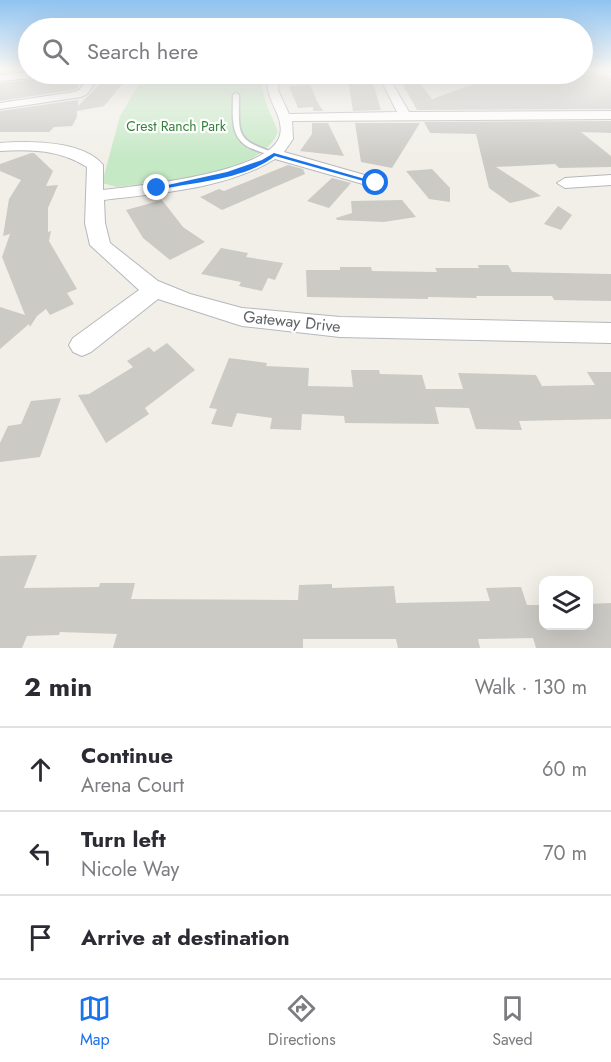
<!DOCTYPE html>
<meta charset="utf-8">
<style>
:root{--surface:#fff;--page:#f7f7f7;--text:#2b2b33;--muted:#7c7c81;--line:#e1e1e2;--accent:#1a73e8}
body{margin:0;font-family:Jost,sans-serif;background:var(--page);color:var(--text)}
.controls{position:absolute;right:18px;bottom:18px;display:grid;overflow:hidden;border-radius:12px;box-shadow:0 6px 24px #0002}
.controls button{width:54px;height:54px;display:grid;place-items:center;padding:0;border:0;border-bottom:2px solid var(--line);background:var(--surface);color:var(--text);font:30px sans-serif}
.stop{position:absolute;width:18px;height:18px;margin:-14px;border:4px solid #1a73e8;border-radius:50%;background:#fff}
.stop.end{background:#1a73e8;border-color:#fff;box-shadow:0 2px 6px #0008}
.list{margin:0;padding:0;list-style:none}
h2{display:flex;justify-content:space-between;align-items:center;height:78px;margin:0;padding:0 24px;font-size:26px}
h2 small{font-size:20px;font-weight:400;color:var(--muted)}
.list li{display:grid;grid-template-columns:39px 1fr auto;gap:18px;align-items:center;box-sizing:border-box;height:84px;padding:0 24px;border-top:2px solid var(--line)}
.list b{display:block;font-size:22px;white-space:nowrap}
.list p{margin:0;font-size:20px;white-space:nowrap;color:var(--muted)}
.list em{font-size:20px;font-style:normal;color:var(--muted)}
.icon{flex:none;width:33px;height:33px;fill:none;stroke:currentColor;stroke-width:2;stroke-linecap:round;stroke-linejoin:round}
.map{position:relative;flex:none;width:611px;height:648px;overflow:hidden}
.search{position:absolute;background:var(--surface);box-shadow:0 6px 24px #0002;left:18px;right:18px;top:18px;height:66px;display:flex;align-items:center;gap:15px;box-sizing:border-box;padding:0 21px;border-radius:33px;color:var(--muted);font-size:22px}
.sheet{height:330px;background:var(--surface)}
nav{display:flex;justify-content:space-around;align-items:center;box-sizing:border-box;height:84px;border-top:2px solid var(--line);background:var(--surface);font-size:16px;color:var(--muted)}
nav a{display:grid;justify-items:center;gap:3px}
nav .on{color:var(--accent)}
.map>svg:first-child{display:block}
.green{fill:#c5e8c5}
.building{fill:#cccac5}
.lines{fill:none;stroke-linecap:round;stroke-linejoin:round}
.service-casing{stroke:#b5b8bc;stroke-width:3}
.minor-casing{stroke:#b5b8bc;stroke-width:2}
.service{fill:#fff;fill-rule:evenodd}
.minor{fill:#fff;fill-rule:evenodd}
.route{fill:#1a73e8}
.labels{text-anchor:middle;stroke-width:4.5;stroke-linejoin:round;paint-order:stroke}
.far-park-label{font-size:14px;fill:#348238;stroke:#fff}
.street-label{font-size:16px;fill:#5f6368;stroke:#fff}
</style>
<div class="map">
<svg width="611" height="648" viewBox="0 0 611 648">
<rect width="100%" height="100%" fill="#f1efe8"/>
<!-- green -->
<path class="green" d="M145 74H266C255 89 273 116 278 132 261 176 158 181 117 187L102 183 120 116Z"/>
<!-- building -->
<g class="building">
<path d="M582 73 611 78V109L417 110 397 74H413L432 99 485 80 496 82 544 79 551 74Z"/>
<path d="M78 74V88L73 90 0 101V83Z"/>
<path d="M128 77 104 106 77 111V117L72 126 54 127 49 132H0V111L78 100V106L106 78Z"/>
<path d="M348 80H372L381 110 353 111Z"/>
<path d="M310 85 318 103 323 111H313V107L298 108 289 86Z"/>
<path d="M611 121V133L581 132 611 156V167L559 168 555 164 496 167 541 196 510 203 489 188 476 134 430 133 424 122Z"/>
<path d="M312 123H328L344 156 300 151 312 134Z"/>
<path d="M355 123H420L392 168 361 162Z"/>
<path d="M31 153H34L53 171 46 186 58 185 48 208V232L51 231 49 241 77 289 67 293 74 304 50 315 46 309 37 316 30 327 29 324 0 349V307L25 315 2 257 10 234 3 236 9 199 21 180 0 171V164Z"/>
<path d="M288 165 303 169 305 174 222 210 200 197 219 189 224 191Z"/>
<path d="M432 169 450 188V202L429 199 406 171Z"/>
<path d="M332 178 351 183 329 208 307 201Z"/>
<path d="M162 200 183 227 205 242 170 260 143 238 126 210Z"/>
<path d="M402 200 416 217 384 222 337 220 336 218 352 213 351 201Z"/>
<path d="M558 206 572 215 561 230 544 224Z"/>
<path d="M221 248 248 253 246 257 283 263 275 280 268 278 262 291 239 286 241 282 201 274Z"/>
<path d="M478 265H508L512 272 611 274V301L554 300 552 296H476L477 298 428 297V299L307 297 306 270H340V267H371L372 271 437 272 435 268H479Z"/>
<path d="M167 343 195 370 145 408 149 414 106 443 78 395 89 394 133 367 127 361 149 347 154 352Z"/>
<path d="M229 358 267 363 266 366 309 368 308 386 353 387 351 370H379L380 374 422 375 426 389H463L458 373 536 375 542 386 595 385 587 372H611V419L519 421 522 430 476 429 469 408 435 407 439 424 345 423 344 416 302 414 301 430 270 429 272 418 237 413 232 427 211 424 217 409 209 408Z"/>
<path d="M61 398 40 457 0 462V443L8 426 21 424 31 401Z"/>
<path d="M37 555 24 588 99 587 100 583H135L131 599 298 600 299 585 332 584V588L394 586 396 603 490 601 486 588 521 587 527 605H543V626H588V604L611 603V648H536L533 638 478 639 480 648H398L396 639H303V648H113L117 634 60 632 59 635 27 636 22 648H0V556Z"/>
</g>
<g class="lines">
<!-- service casing -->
<g class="service-casing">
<path id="service" d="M236 93 239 95C239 135 235 140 276 153V155C269 155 260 152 253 149 229 140 233 117 233 95Z"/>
</g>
<!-- minor casing -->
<g class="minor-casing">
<g id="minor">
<path d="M582 68 611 70V76L582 71Z"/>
<path d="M28 72 47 74 42 77 0 81V75Z"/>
<path d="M92 74H101L87 94 81 97 0 109V103L74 92 79 90Z"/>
<path d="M269 74H279L278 90 289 114 397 112 378 74H387L409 112 611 111V119L292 121 293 139 284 152 382 180 384 183 382 186H370L275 159C226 189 160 193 104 200L105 223 110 243 158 281 190 294 242 308 340 317 611 323V343L340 337 242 326 158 299 91 352 82 356 73 352 69 345 73 338 139 290 90 245 85 223 87 167C60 150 32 149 0 151V143C28 141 83 140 103 165V190C137 186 271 173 280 135 285 114 262 99 269 74Z"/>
<path d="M502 74H549L544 77 505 79 500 76Z"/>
<path d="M611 175V185L565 188 557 183 565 178Z"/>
</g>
</g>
<!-- service -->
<use href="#service" class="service"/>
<!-- minor -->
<use href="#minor" class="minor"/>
</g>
<!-- sky -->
<linearGradient id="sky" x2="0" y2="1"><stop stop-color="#8fc3f1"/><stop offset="0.43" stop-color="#f9f8f5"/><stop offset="1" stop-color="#f9f8f5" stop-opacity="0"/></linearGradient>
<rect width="611" height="159" fill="url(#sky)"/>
<!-- route -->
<path class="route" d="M274 153 379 183 374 184 275 156C244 180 194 182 157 190L154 188 227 172 262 160Z"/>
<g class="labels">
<!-- far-park labels -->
<g class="far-park-label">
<text x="176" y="131">Crest Ranch Park</text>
</g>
<!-- street labels -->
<g class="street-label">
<text transform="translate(292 321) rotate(6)" y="6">Gateway Drive</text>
</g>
</g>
</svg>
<div class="controls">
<button><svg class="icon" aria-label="layers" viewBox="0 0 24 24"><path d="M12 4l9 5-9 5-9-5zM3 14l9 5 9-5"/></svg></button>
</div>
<div class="stop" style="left:376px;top:183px"></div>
<div class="stop end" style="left:157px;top:188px"></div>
<div class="search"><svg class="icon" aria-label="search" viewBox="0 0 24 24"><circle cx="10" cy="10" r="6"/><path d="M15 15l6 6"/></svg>Search here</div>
</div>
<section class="sheet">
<h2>2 min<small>Walk · 130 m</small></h2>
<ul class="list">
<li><svg class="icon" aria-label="ahead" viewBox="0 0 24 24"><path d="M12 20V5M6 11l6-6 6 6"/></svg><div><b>Continue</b><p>Arena Court</p></div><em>60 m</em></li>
<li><svg class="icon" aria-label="left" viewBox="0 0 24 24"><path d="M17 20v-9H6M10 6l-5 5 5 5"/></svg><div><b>Turn left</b><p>Nicole Way</p></div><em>70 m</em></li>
<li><svg class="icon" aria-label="arrive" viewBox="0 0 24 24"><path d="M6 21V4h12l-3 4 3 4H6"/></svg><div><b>Arrive at destination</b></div></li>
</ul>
</section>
<nav>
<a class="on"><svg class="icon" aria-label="map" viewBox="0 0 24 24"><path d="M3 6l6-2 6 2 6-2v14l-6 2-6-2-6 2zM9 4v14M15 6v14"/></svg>Map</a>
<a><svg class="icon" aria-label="directions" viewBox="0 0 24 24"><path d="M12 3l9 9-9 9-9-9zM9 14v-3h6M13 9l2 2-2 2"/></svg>Directions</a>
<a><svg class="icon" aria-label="saved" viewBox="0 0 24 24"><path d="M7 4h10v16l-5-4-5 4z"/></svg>Saved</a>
</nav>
